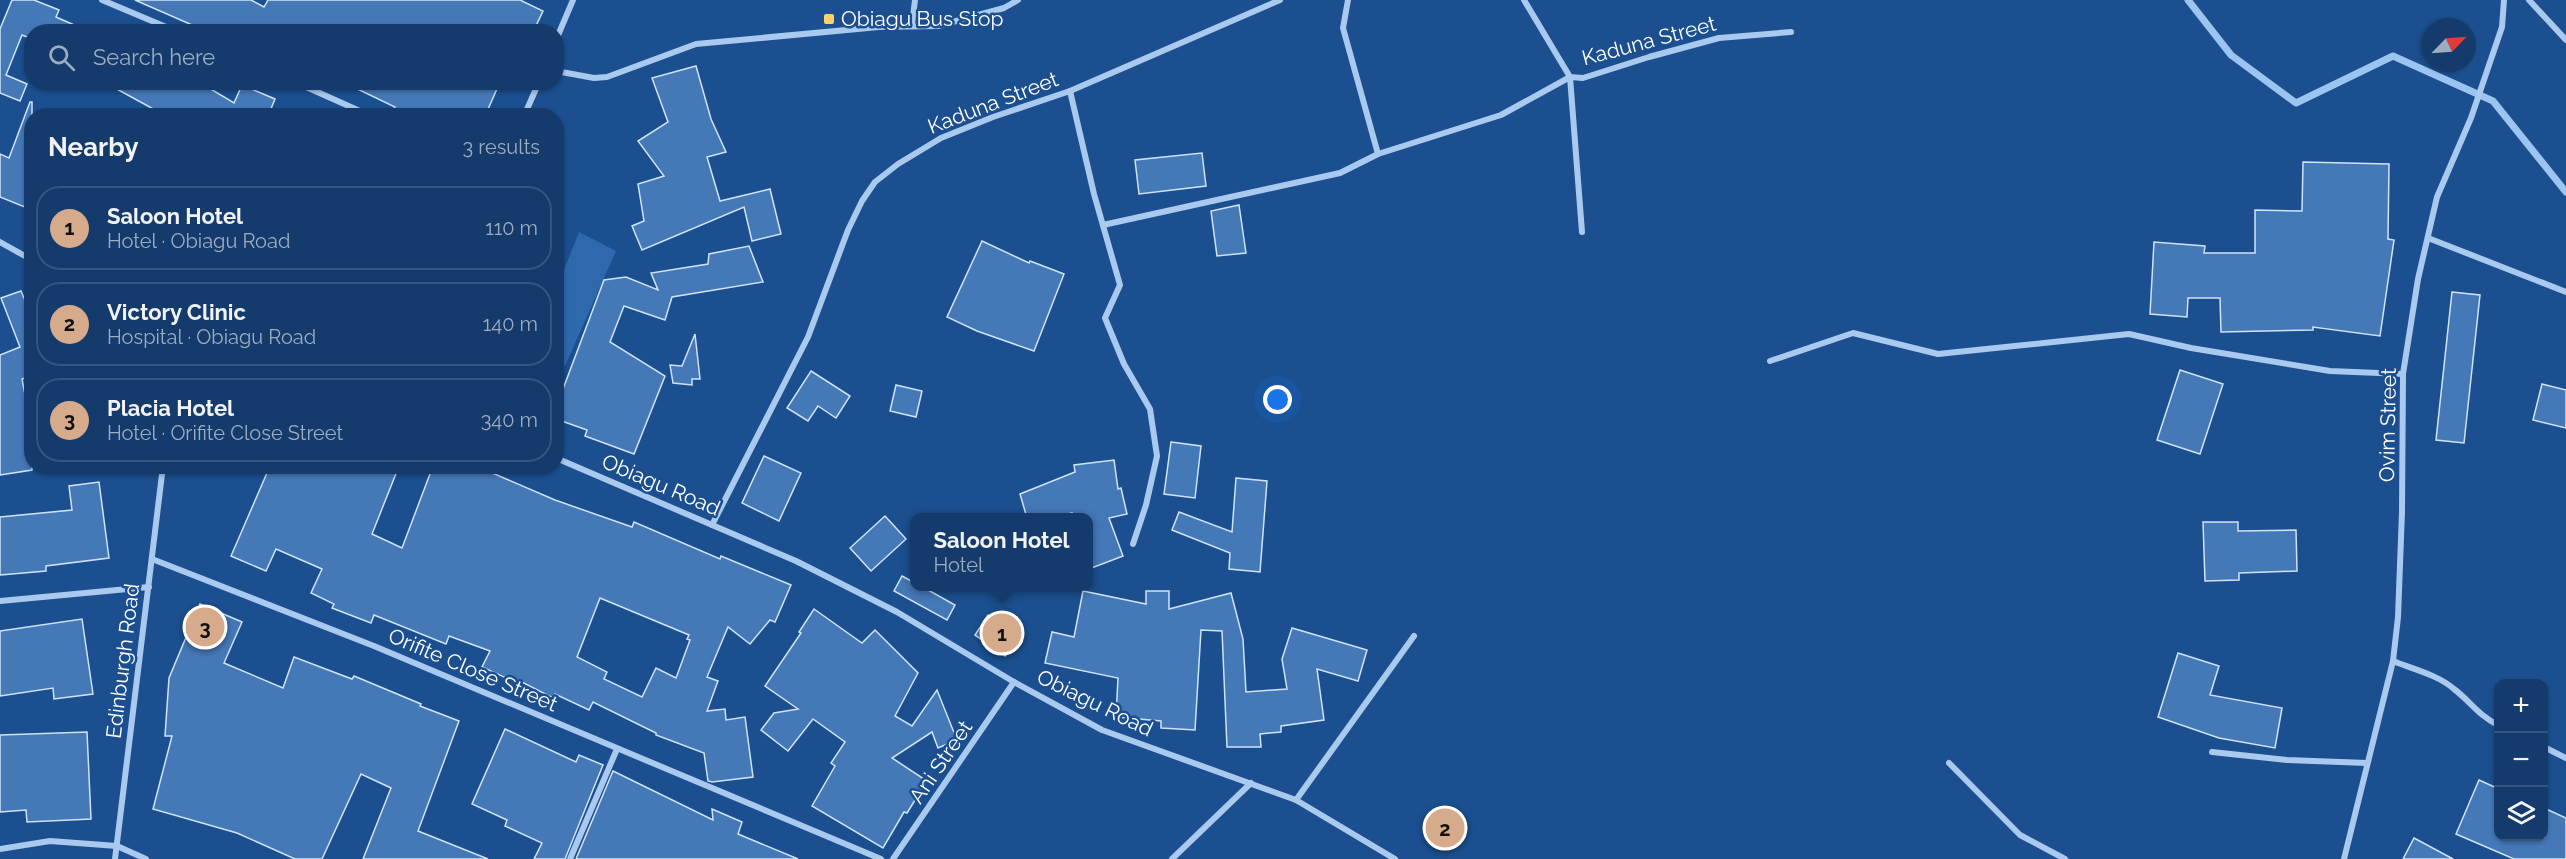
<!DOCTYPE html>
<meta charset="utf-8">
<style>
:root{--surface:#143b6b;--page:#1d4271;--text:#f1f3f6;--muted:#9dadc1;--line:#33557e;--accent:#d6ab8b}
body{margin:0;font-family:Raleway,sans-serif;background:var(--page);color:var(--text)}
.controls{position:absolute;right:18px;bottom:18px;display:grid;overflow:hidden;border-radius:12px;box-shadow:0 2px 4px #0004}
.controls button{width:54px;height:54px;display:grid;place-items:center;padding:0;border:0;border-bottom:2px solid var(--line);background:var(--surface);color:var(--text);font:30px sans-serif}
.compass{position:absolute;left:2422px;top:18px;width:54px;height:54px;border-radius:50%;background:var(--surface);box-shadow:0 2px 4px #0004;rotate:65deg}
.you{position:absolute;left:1278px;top:400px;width:21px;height:21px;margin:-15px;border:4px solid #fff;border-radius:50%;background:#1a73e8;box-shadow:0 0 0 9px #1a73e833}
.badge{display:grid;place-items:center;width:39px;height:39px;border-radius:50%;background:var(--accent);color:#111;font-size:20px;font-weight:700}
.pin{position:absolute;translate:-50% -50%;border:3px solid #fff;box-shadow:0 2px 6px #0006}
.popup{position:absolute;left:910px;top:513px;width:183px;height:78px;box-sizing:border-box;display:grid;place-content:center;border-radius:12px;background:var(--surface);filter:drop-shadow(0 2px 4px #0005);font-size:20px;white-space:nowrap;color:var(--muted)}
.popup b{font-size:22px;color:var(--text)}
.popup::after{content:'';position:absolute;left:50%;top:100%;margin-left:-12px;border:12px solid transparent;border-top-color:var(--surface)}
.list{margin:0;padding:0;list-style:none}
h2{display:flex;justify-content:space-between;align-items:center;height:78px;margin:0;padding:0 24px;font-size:26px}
h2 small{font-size:20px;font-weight:400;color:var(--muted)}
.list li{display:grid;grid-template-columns:39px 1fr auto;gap:18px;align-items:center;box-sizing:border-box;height:84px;margin:0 12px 12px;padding:0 12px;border:2px solid var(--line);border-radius:24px}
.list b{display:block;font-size:22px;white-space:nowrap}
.list p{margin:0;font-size:20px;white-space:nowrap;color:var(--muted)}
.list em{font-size:20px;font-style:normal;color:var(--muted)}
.icon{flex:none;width:33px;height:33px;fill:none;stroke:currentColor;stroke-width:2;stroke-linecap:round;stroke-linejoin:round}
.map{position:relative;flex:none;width:2566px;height:859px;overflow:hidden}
.search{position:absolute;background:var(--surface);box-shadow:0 2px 4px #0004;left:24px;top:24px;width:540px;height:66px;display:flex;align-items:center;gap:15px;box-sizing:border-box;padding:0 21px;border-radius:24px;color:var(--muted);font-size:22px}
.panel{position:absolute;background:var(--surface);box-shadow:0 2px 4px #0004;left:24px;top:108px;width:540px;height:366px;border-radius:24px}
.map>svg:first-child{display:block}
.green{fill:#2e69ad}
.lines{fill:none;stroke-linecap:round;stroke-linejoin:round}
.stream{stroke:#9cc4f0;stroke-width:7}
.building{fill:#4478b7;stroke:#cfe3fa;stroke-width:1.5;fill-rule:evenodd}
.street{stroke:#a9c9ee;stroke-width:6}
.poi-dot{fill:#ffd166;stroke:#1b4f8f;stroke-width:2}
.labels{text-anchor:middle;stroke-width:5;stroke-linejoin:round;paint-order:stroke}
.poi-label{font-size:21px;fill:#fff;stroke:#1b4f8f;text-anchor:start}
.street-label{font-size:21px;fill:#fff;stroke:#1b4f8f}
</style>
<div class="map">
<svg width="2566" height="859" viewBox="0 0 2566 859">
<rect width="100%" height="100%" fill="#1b4f8f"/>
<!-- green -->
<path class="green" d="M579 232 616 251 565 366 557 363V288Z"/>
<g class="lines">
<!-- stream -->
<path class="stream" d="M2188 0 2231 55 2296 103 2393 56 2493 101 2566 192"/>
</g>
<!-- building -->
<g class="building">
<path d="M12 0H34L59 10 56 17 88 31 32 32V39L22 35 6 75 27 84 20 101 0 93V29Z"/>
<path d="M135 0H251L264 7 268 0H520L543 11 533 32H208Z"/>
<path d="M696 66 711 119 726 152 707 157 720 201 770 189 781 234 752 241 744 207 642 250 632 226 644 221 638 184 664 176 638 141 668 122 652 78Z"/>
<path d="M104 82H199L234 103 242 85 275 99 268 116H166Z"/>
<path d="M343 82H500L485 116H391L395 107Z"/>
<path d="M30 102H32V210L0 197V154L9 158Z"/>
<path d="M1202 153 1206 186 1139 194 1135 160Z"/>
<path d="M2303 162 2389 164 2388 239 2394 240 2380 336 2313 327V330L2221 332 2220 298H2188L2187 317 2150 314 2154 242 2205 246 2204 253H2255V210L2302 211Z"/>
<path d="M1239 205 1246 253 1217 256 1211 211Z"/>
<path d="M982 241 1029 263 1030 261 1064 274 1034 351 977 331 947 317Z"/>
<path d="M749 246 763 282 672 297 665 320 624 306 610 342 665 376 634 454 585 436 587 430 556 419V387L563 389 604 280 626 277 658 290 651 273 708 264 709 254Z"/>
<path d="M21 291 32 317V376L22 379 32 431V470L0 475V355L20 347 1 298Z"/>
<path d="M2452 292 2480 295 2464 443 2436 440Z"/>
<path d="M695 334 700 379H692V385L673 383 670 365 682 366Z"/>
<path d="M2180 370 2223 384 2200 454 2157 440Z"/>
<path d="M811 371 850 396 836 418 818 406 808 421 787 408Z"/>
<path d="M2542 384 2566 390V428L2533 420Z"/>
<path d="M896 385 922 391 916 417 890 411Z"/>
<path d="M1171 442 1201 446 1195 498 1164 494Z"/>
<path d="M764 456 801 473 779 521 742 503Z"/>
<path d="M1114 460 1118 489 1121 488 1127 514 1109 518 1123 556 1089 569V518H1073L1072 513 1052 518H1027L1020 494 1075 472 1074 465Z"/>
<path d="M270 466H399L372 534 402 548 433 466H476L555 500 632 527 634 522 720 559 721 556 791 585 775 622 770 620 750 644 728 627 707 677 718 681 707 711 725 709 726 720 745 717 753 777 712 782 708 781 704 753 656 735V733L593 702 589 710 555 694 553 698 518 680 517 683 482 667 490 651 449 636 446 644 374 615 371 623 332 608 334 604 311 593 322 569 276 549 266 571 231 556ZM600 598 689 635 687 639 690 640 676 678 656 668 642 697 604 679 607 672 577 657Z"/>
<path d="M1236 478 1267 481 1260 572 1229 569 1230 553 1172 530 1179 512 1232 532Z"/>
<path d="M99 482 109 558 46 566V571L0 575V517L72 510 69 486Z"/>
<path d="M885 516 906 539 871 571 850 548Z"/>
<path d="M2203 522H2238V531L2296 530 2297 571 2239 573V580L2205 581Z"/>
<path d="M902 576 915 583V586H921L955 605 947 620 894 591Z"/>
<path d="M1083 591 1146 604V591H1169V609L1231 593 1243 639 1246 692 1287 689 1282 659 1292 628 1367 650 1358 681 1317 669 1324 720 1281 726V732L1260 734 1261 747H1227L1222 631 1201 630 1195 730 1161 728V721L1116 717 1118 678 1045 663 1052 632 1074 637Z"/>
<path d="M200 604 242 622 224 663 283 688 294 657 352 679 354 676 421 704 420 706 459 721 418 831 488 859H363L391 788 361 774 322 859H295L237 833 153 809 172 736H165L169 678Z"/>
<path d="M814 609 862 643 875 630 918 673 895 716 912 726 937 690 957 740 938 748 932 732 892 758 927 781 907 813 904 812 883 848 812 806 835 766 831 763 845 742 813 719 788 751 761 730 774 713 798 709 765 686 801 633 799 632Z"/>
<path d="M988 615 1019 636 1005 656 975 635Z"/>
<path d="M82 619 93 694 54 699 53 688 0 696V631Z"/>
<path d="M2178 653 2219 666 2210 695 2282 708 2275 748 2219 738 2158 717Z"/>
<path d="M505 729 576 762 579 755 603 765 565 859H534L542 843 505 826 507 820 472 804Z"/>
<path d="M87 732 91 819 27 822 26 810 0 812V735Z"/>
<path d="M613 771 713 820 712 809 742 822 738 834 798 859H576Z"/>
<path d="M2479 780 2499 789V837H2544V808L2566 818V859H2514L2456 834Z"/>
<path d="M2414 838 2453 859H2403Z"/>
</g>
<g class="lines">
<!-- street -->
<g class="street">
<path d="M102 0 178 32"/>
<path d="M1348 0 1343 28 1378 154"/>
<path d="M1524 0 1570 77 1583 78 1649 57 1719 38 1791 32"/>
<path d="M2529 0 2566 40"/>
<path d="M912 25 915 0"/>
<path d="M556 40 573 0"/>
<path d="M556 71 594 78 607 77 696 44 879 27 938 26 1004 8 1018 0"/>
<path d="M295 82 371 116"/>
<path d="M1070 91 1094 194 1120 285 1105 318 1124 364 1150 409 1157 456 1146 505 1133 544"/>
<path d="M524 116 539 82"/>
<path d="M1103 225 1340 173 1378 154 1501 115 1570 77 1582 232"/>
<path d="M2428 238 2566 292"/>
<path d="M0 242 32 260"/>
<path d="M1770 361 1853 333 1938 354 2129 334 2191 348 2330 371 2403 374"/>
<path d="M556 458 796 561 897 612 1014 682 1102 730 1296 800 1395 859"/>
<path d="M712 525 808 337 848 230 862 201 875 182 898 164 941 138 993 117 1070 91 1280 0"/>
<path d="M152 559 374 646 881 859"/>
<path d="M0 601 149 587"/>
<path d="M2393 661C2413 669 2438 675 2454 689 2471 702 2478 715 2498 725"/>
<path d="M2544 747 2566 758"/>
<path d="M2212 752 2287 760 2367 763"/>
<path d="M1949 763 2020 835 2065 859"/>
<path d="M1296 800 1414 636"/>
<path d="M0 849 50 841 117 846 146 859"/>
<path d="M115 859 163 466"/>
<path d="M570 859 617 749"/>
<path d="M893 859 1014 682"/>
<path d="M1172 859 1251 783"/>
<path d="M2344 859 2393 661 2398 617 2402 512 2403 374 2418 279 2437 197 2471 118 2502 27 2504 0"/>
</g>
</g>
<!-- markers -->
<rect class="poi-dot" x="823" y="13" width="12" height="12" rx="3"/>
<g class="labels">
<!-- poi labels -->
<g class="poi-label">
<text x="841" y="26">Obiagu Bus Stop</text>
</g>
<!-- street labels -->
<g class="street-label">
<text transform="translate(1649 41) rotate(-15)" y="7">Kaduna Street</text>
<text transform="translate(993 103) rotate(-21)" y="7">Kaduna Street</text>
<text transform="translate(2388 425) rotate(-89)" y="7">Ovim Street</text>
<text transform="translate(661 485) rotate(23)" y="7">Obiagu Road</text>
<text transform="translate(123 661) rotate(-83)" y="7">Edinburgh Road</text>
<text transform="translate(473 670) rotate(23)" y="7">Orifite Close Street</text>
<text transform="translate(1095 703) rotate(26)" y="7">Obiagu Road</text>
<text transform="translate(941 762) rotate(-56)" y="7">Ani Street</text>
</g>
</g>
</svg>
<div class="controls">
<button>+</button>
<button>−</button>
<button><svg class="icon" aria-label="layers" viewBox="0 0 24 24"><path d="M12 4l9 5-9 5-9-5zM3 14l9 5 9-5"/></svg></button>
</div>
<svg class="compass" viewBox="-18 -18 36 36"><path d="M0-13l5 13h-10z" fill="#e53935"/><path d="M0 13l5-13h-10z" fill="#9dadc1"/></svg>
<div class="you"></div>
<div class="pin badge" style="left:1002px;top:633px">1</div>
<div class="popup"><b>Saloon Hotel</b>Hotel</div>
<div class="pin badge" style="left:1445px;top:828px">2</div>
<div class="pin badge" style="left:205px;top:627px">3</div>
<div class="search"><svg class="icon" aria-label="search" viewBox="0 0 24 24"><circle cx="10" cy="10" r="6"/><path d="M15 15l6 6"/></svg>Search here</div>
<section class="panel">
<h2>Nearby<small>3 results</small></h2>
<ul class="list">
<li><span class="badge">1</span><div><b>Saloon Hotel</b><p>Hotel · Obiagu Road</p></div><em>110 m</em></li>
<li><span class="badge">2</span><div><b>Victory Clinic</b><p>Hospital · Obiagu Road</p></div><em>140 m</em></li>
<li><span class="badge">3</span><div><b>Placia Hotel</b><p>Hotel · Orifite Close Street</p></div><em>340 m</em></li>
</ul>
</section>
</div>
